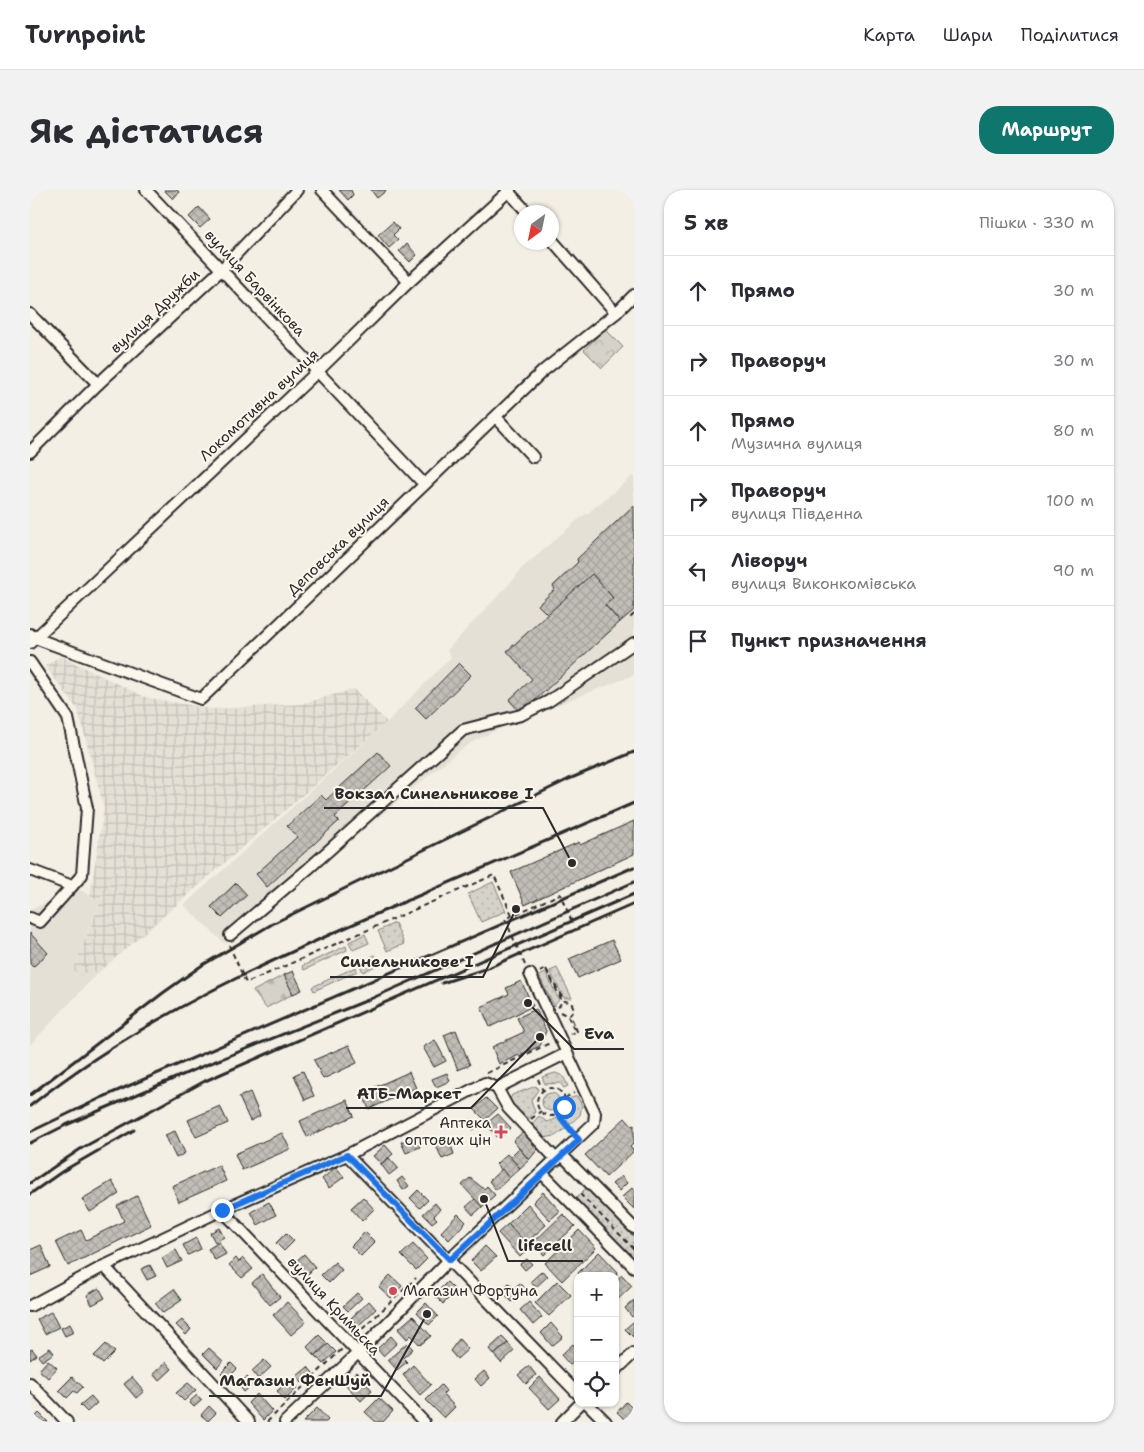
<!DOCTYPE html>
<html lang="uk">
<meta charset="utf-8">
<style>
:root{--surface:#fff;--page:#f2f2f3;--text:#2b2b33;--muted:#7c7c81;--line:#e1e1e2;--accent:#0f766e}
body{margin:0;font-family:"Shantell Sans",sans-serif;background:var(--page);color:var(--text)}
.controls{position:absolute;right:15px;bottom:15px;display:grid;overflow:hidden;border-radius:10px;box-shadow:0 1px 4px #0004}
.controls button{width:45px;height:45px;display:grid;place-items:center;padding:0;border:0;border-bottom:1px solid var(--line);background:var(--surface);color:var(--text);font:25px sans-serif}
.compass{position:absolute;left:484px;top:15px;width:45px;height:45px;border-radius:50%;background:var(--surface);box-shadow:0 1px 4px #0004;rotate:213deg}
.stop{position:absolute;width:15px;height:15px;margin:-11px;border:4px solid #1a73e8;border-radius:50%;background:#fff}
.stop.end{background:#1a73e8;border-color:#fff;box-shadow:0 1px 5px #0008}
.list{margin:0;padding:0;list-style:none}
h2{display:flex;justify-content:space-between;align-items:center;height:65px;margin:0;padding:0 20px;font-size:21px}
h2 small{font-size:16px;font-weight:400;color:var(--muted)}
.list li{display:grid;grid-template-columns:32px 1fr auto;gap:15px;align-items:center;box-sizing:border-box;height:70px;padding:0 20px;border-top:1px solid var(--line)}
.list b{display:block;font-size:19px;white-space:nowrap}
.list p{margin:0;font-size:16px;white-space:nowrap;color:var(--muted)}
.list em{font-size:16px;font-style:normal;color:var(--muted)}
.icon{flex:none;width:28px;height:28px;fill:none;stroke:currentColor;stroke-width:2;stroke-linecap:round;stroke-linejoin:round}
.map{position:relative;flex:none;width:604px;height:1232px;overflow:hidden;border-radius:20px}
header{display:flex;align-items:center;gap:30px;box-sizing:border-box;height:70px;padding:0 25px;background:var(--surface);border-bottom:1px solid var(--line)}
header strong{font-size:24px}
nav{display:flex;gap:28px;margin-inline-start:auto;font-size:18px}
.intro{display:flex;align-items:center;justify-content:space-between;box-sizing:border-box;height:120px;padding:0 30px}
h1{margin:0;font-size:35px}
.button{padding:12px 22px;border-radius:20px;background:var(--accent);color:#fff;font-size:18px;font-weight:700}
main{display:flex;gap:30px;padding:0 30px}
aside{flex:1;background:var(--surface);border-radius:20px;box-shadow:0 1px 4px #0004}
.map>svg:first-child{display:block}
.built{fill:#e4e0d6}
.industrial{fill:url(#industrial-grid)}
.grass{fill:url(#grass-dots);stroke:#807e7a}
.forest{fill:url(#forest-firs);stroke:#807e7a}
.park{fill:url(#park-crowns);stroke:#807e7a}
.building{fill:url(#building-cross-hatch);stroke:#2b2b2b}
.lines{fill:none;stroke-linecap:round;stroke-linejoin:round}
.minor-casing{stroke:#2b2b2b;stroke-width:14}
.path{stroke:#2b2b2b;stroke-width:2;stroke-dasharray:5 4;stroke-linecap:butt}
.minor{stroke:#fbf7ec;stroke-width:10}
.rail{stroke:#2b2b2b;stroke-width:3}
.route{stroke:#1a73e8;stroke-width:6}
.poi-dot{fill:#d1495b;stroke:#fbf7ec;stroke-width:2}
.labels{text-anchor:middle;stroke-width:4;stroke-linejoin:round;paint-order:stroke}
.street-label{font-size:15px;fill:#2b2b2b;stroke:#fbf7ec}
.poi-label{font-size:15px;fill:#2b2b2b;stroke:#fbf7ec;text-anchor:end}
.leader{fill:none;stroke:#2b2b2b;stroke-width:2}
.callout-dot{fill:#2b2b2b;stroke:#fbf7ec;stroke-width:2}
.callout-label{font-size:16px;text-anchor:middle;font-weight:bold;fill:#2b2b2b;stroke:#fbf7ec;stroke-width:4;stroke-linejoin:round;paint-order:stroke}
</style>
<header>
<strong>Turnpoint</strong>
<nav><a>Карта</a><a>Шари</a><a>Поділитися</a></nav>
</header>
<div class="intro"><h1>Як дістатися</h1><a class="button">Маршрут</a></div>
<main>
<div class="map">
<svg width="604" height="1232" viewBox="0 0 604 1232">
<defs>
<pattern id="industrial-grid" width="8" height="8" patternUnits="userSpaceOnUse" patternTransform="scale(1.25)"><rect width="8" height="8" fill="#e4e0d6"/><path d="M0 4h8M4 0v8" fill="none" stroke="#c4c0b8"/></pattern>
<pattern id="grass-dots" width="8" height="8" patternUnits="userSpaceOnUse" patternTransform="scale(1.25)"><rect width="8" height="8" fill="#d5d2c9"/><path d="M2 2h.1M6 6h.1" fill="none" stroke="#b7b4ad" stroke-width="1.8" stroke-linecap="round"/></pattern>
<pattern id="forest-firs" width="22" height="20" patternUnits="userSpaceOnUse" patternTransform="scale(1.25)"><rect width="22" height="20" fill="#d5d2c9"/><path d="M5 1l3.5 6h-7zM16 11l3.5 6h-7z" fill="#b7b4ad"/></pattern>
<pattern id="park-crowns" width="20" height="18" patternUnits="userSpaceOnUse" patternTransform="scale(1.25)"><rect width="20" height="18" fill="#d5d2c9"/><path d="M2 6a3 3 0 1 1 6 0M12 15a3 3 0 1 1 6 0" fill="none" stroke="#b7b4ad"/></pattern>
<pattern id="building-cross-hatch" width="8" height="8" patternUnits="userSpaceOnUse" patternTransform="scale(1.25)"><rect width="8" height="8" fill="#c0beb6"/><path d="M0 0l8 8M0 8l8-8" fill="none" stroke="#a5a39d"/></pattern>
</defs>
<rect width="100%" height="100%" fill="#f3efe4"/>
<filter id="ink" filterUnits="userSpaceOnUse"><feTurbulence type="fractalNoise" baseFrequency=".02" numOctaves="2"/><feDisplacementMap in="SourceGraphic" scale="10" xChannelSelector="R" yChannelSelector="G"/><feConvolveMatrix kernelMatrix="1 2 1 2 8 2 1 2 1" color-interpolation-filters="sRGB"/></filter>
<g filter="url(#ink)">
<!-- built -->
<g class="built">
<path d="M604 285V485L491 529 446 550 426 563 195 754 154 715 357 532 421 467 417 460 484 389 490 380 551 327 558 323Z"/>
<path d="M47 698 70 712 43 780 60 779 67 784 0 855V720Z"/>
</g>
<!-- industrial -->
<path class="industrial" d="M30 466 115 507 181 519 271 514 324 499 357 532 67 784 60 779 51 785 43 780 70 713 60 705 74 618 48 520 15 476Z"/>
<!-- grass -->
<g class="grass">
<path d="M463 692 476 721 451 732 438 704Z"/>
<path d="M365 733 374 754 357 761 348 741Z"/>
<path d="M335 744 339 753 323 760 319 752Z"/>
<path d="M316 756 317 760 274 780 272 776Z"/>
<path d="M345 765 349 774 333 782 329 773Z"/>
<path d="M326 777 327 781 284 801 282 797Z"/>
<path d="M527 778 542 808H534L520 781Z"/>
<path d="M516 783 529 810 524 816 509 786Z"/>
<path d="M525 883 533 886 538 896 534 898 530 893 515 894 512 887Z"/>
<path d="M506 896 508 900 501 910 505 922 496 932 479 911 482 905Z"/>
<circle cx="521" cy="912" r="9"/>
<path d="M547 906 552 915 550 925 540 934 534 925 541 918 539 909Z"/>
<path d="M509 926 517 932 528 928 536 938 525 946 514 948 501 935Z"/>
<path d="M556 998 604 1047V1071L545 1009Z"/>
</g>
<!-- forest -->
<path class="forest" d="M254 785 263 804 236 818 223 801Z"/>
<!-- park -->
<path class="park" d="M575 139 593 157 572 178 554 160Z"/>
<!-- building -->
<g class="building">
<path d="M134 0H147L149 2 143 9Z"/>
<path d="M309 0H321L323 5 318 10Z"/>
<path d="M341 0H357L347 8Z"/>
<path d="M169 17 180 29 170 38 159 27Z"/>
<path d="M363 32 369 39 363 45 368 50 359 58 348 45Z"/>
<path d="M377 54 387 65 380 72 369 61Z"/>
<path d="M604 315V420L590 432 575 415 583 408 562 384 519 426 508 415 525 399 523 396 548 372 547 369Z"/>
<path d="M562 384 583 408 575 415 590 432 491 523 479 510 502 489 477 461Z"/>
<path d="M429 473 441 485 396 529 385 518Z"/>
<path d="M348 562 361 576 305 627 309 631 237 697 226 684 267 647 257 636 291 605 296 610Z"/>
<path d="M604 631V664L495 715 481 682 549 652 550 655Z"/>
<path d="M206 693 217 705 192 728 181 717Z"/>
<path d="M0 743 18 763 3 777 0 774Z"/>
<path d="M582 750 591 769 548 788 539 769Z"/>
<path d="M263 781 272 800 263 804 254 785Z"/>
<path d="M491 791 503 816 460 837 451 817 479 804 476 798Z"/>
<path d="M506 819 516 841 510 856 469 874 462 857 494 842 487 828Z"/>
<path d="M426 840 440 875 428 880 414 845Z"/>
<path d="M405 850 416 871 404 877 393 857Z"/>
<path d="M319 855 327 873 293 889 284 870Z"/>
<path d="M273 881 284 906 275 910 264 885Z"/>
<path d="M379 882 386 898 339 919 332 903Z"/>
<path d="M417 883 420 891 406 897 402 889Z"/>
<path d="M220 902 230 926 220 931 209 907Z"/>
<path d="M456 908 467 919 455 930 444 919Z"/>
<path d="M317 910 324 926 277 947 270 931Z"/>
<path d="M190 916 198 933 166 947 158 930Z"/>
<path d="M468 924 481 938 469 949 456 934Z"/>
<path d="M595 928 602 936 604 935V953L600 957 604 961 576 987 555 965Z"/>
<path d="M442 929 448 936 443 940 437 933Z"/>
<path d="M145 941 155 963 146 968 135 945Z"/>
<path d="M493 942 508 959 499 970 483 951Z"/>
<path d="M252 943 260 959 212 980 205 964Z"/>
<path d="M385 946 390 957 376 963 371 952Z"/>
<path d="M419 950 424 964 412 969 406 955Z"/>
<path d="M355 955 363 964 351 974 343 966Z"/>
<path d="M489 958 499 970 490 978 480 967Z"/>
<path d="M477 964 490 978 479 988 466 974Z"/>
<path d="M359 968 368 978 359 985 351 974Z"/>
<path d="M189 975 196 991 149 1012 142 996Z"/>
<path d="M306 977 314 987 299 998 292 989Z"/>
<path d="M472 979 479 988 466 1000 459 991Z"/>
<path d="M591 986 597 993 589 1001 582 994Z"/>
<path d="M372 987 379 996 373 1000 367 991Z"/>
<path d="M440 988 454 999 457 996 465 1005 452 1017 432 995Z"/>
<path d="M82 991 89 1004 60 1022 52 1009Z"/>
<path d="M602 998 604 999V1019L592 1007Z"/>
<path d="M388 1000 398 1010 390 1018 380 1008Z"/>
<path d="M513 1002 530 1021 520 1030 503 1012Z"/>
<path d="M107 1006 121 1035 38 1076 26 1052 51 1040 56 1050 94 1031 87 1016Z"/>
<path d="M333 1007 344 1019 332 1031 321 1018Z"/>
<path d="M445 1009 452 1017 443 1025 436 1017Z"/>
<path d="M239 1012 246 1025 228 1035 221 1022Z"/>
<path d="M405 1013 410 1019 404 1026 407 1029 402 1033 393 1024Z"/>
<path d="M498 1014 516 1035 496 1053 478 1034Z"/>
<path d="M428 1024 436 1032 419 1050 411 1042Z"/>
<path d="M533 1024 545 1036 514 1065 503 1053Z"/>
<path d="M478 1034 499 1058 490 1067 468 1043Z"/>
<path d="M189 1038 194 1047 185 1052 180 1043Z"/>
<path d="M549 1040 566 1058 532 1091 515 1073Z"/>
<path d="M335 1042 345 1052 331 1066 321 1056Z"/>
<path d="M256 1043 264 1051 254 1061 246 1053Z"/>
<path d="M166 1048 171 1059 158 1065 153 1055Z"/>
<path d="M189 1052 196 1064 185 1070 178 1059Z"/>
<path d="M383 1054 397 1069 386 1080 371 1065Z"/>
<path d="M11 1055 20 1077 0 1086V1060Z"/>
<path d="M455 1056 466 1067 451 1081 441 1071Z"/>
<path d="M146 1060 152 1071 137 1078 132 1068Z"/>
<path d="M569 1062 588 1082 585 1086H569L566 1082 562 1086H551L548 1083Z"/>
<path d="M274 1064 285 1077 276 1086 264 1073Z"/>
<path d="M206 1068 209 1072 213 1068 223 1079 212 1088 199 1075Z"/>
<path d="M497 1069 502 1074 495 1080 490 1074Z"/>
<path d="M305 1072 312 1080 299 1093 291 1085Z"/>
<path d="M120 1075 126 1086 117 1090 111 1079Z"/>
<path d="M512 1081 518 1086 506 1097 500 1092Z"/>
<path d="M232 1084 250 1107 240 1115 222 1093Z"/>
<path d="M360 1085 372 1096 361 1108 349 1097Z"/>
<path d="M592 1085 602 1096 585 1112V1091Z"/>
<path d="M527 1091 541 1105 519 1126 505 1113Z"/>
<path d="M417 1092 426 1101 413 1114 404 1105Z"/>
<path d="M479 1093 484 1098 490 1093 496 1099 482 1112 471 1100Z"/>
<path d="M69 1098 75 1108 62 1115 57 1105Z"/>
<path d="M144 1099 152 1110 133 1123 125 1113Z"/>
<path d="M327 1103 332 1108 318 1121 313 1116Z"/>
<path d="M604 1110V1125L602 1127 595 1118Z"/>
<path d="M339 1111 346 1119 328 1136 321 1128Z"/>
<path d="M257 1112 276 1132 261 1145 243 1125Z"/>
<path d="M499 1112 512 1127 503 1135 490 1120Z"/>
<path d="M396 1113 408 1126 399 1135 387 1122Z"/>
<path d="M21 1122 29 1137 15 1144 7 1129Z"/>
<path d="M383 1126 401 1146 390 1155 381 1145 377 1149 368 1139Z"/>
<path d="M152 1130 161 1139 156 1145 146 1135Z"/>
<path d="M603 1132 604 1133 603 1147 595 1139Z"/>
<path d="M521 1133 533 1147 522 1156 511 1143Z"/>
<path d="M40 1134 44 1142 35 1146 31 1138Z"/>
<path d="M289 1145 298 1154 285 1166 277 1157Z"/>
<path d="M361 1146 367 1153 353 1166 347 1159Z"/>
<path d="M472 1147 478 1153 464 1165 459 1159Z"/>
<path d="M429 1149 438 1159 427 1169 420 1161Z"/>
<path d="M377 1153 383 1159 373 1168 377 1172 367 1180 358 1170Z"/>
<path d="M478 1153 484 1161 471 1173 464 1165Z"/>
<path d="M76 1154 85 1162 73 1174 64 1166Z"/>
<path d="M298 1154 306 1162 293 1174 285 1166Z"/>
<path d="M543 1154 548 1160V1169L540 1175 531 1165Z"/>
<path d="M20 1158 24 1163 12 1171 8 1166Z"/>
<path d="M179 1158 193 1171 187 1178 173 1164Z"/>
<path d="M2 1159 7 1165 0 1170V1160Z"/>
<path d="M18 1170 27 1178 18 1188 9 1180Z"/>
<path d="M234 1170 241 1177 228 1189 222 1181Z"/>
<path d="M136 1172 142 1179 129 1191 123 1184Z"/>
<path d="M201 1173 207 1179 197 1189 191 1183Z"/>
<path d="M383 1175 401 1195 390 1205 373 1185Z"/>
<path d="M499 1176 506 1185 496 1194 488 1185Z"/>
<path d="M278 1177 283 1183 272 1193 267 1186Z"/>
<path d="M454 1181 460 1188 451 1196 445 1189Z"/>
<path d="M326 1182 342 1200 331 1211 314 1193Z"/>
<path d="M42 1187 53 1197 47 1203 44 1201 37 1208 29 1200Z"/>
<path d="M102 1187 114 1201 106 1208 94 1194Z"/>
<path d="M217 1187 223 1194 214 1202 208 1194Z"/>
<path d="M510 1187 530 1209 519 1219 499 1198Z"/>
<path d="M260 1189 268 1197 255 1210 247 1201Z"/>
<path d="M158 1193 166 1200 154 1211 146 1203Z"/>
<path d="M411 1195 416 1201 413 1204 425 1217 414 1228 396 1210Z"/>
<path d="M227 1204 242 1221 233 1230 218 1213Z"/>
<path d="M167 1205 172 1210 164 1217 159 1212Z"/>
<path d="M61 1206 67 1213 57 1222 50 1215Z"/>
<path d="M349 1208 363 1221 353 1232H346L335 1222Z"/>
<path d="M596 1212 604 1220V1225L597 1232 587 1222Z"/>
<path d="M179 1216 186 1223 178 1231 171 1225Z"/>
<path d="M287 1218 298 1230 296 1232H273Z"/>
<path d="M9 1223 18 1232H1Z"/>
</g>
<g class="lines">
<!-- minor casing -->
<g class="minor-casing">
<g id="minor">
<path d="M116 0 394 294"/>
<path d="M292 0 379 92"/>
<path d="M477 0 497 22"/>
<path d="M522 50 586 123"/>
<path d="M0 124 68 194"/>
<path d="M466 227 503 267"/>
<path d="M0 262 68 194 191 80 267 0"/>
<path d="M0 444 5 448 171 509 513 181 586 123 604 105"/>
<path d="M0 453 288 181 379 92 480 0"/>
<path d="M0 472 38 528 57 618 52 685 10 732 0 728"/>
<path d="M0 680 42 696"/>
<path d="M200 745 278 679 433 540 491 525 519 511 604 453"/>
<path d="M467 898 478 918 527 970"/>
<path d="M467 898 535 864"/>
<path d="M317 965 548 1204"/>
<path d="M532 965 604 1038"/>
<path d="M512 983 604 1077"/>
<path d="M192 1020 394 1232"/>
<path d="M74 1076 219 1232"/>
<path d="M0 1116 74 1076 192 1020 317 965 455 893 467 898"/>
<path d="M585 1181 604 1163"/>
<path d="M0 1193 37 1232"/>
<path d="M557 1213 576 1232"/>
<path d="M255 1232 328 1163 419 1070 564 933 565 923 500 784"/>
<path d="M532 1232 551 1213"/>
</g>
</g>
<!-- path -->
<g class="path">
<path d="M604 424 601 427 604 429"/>
<path d="M199 755 216 793 464 685 482 725"/>
<path d="M495 775 475 729 530 704 542 732"/>
<path d="M516 779 534 811 541 812 544 819 540 825 547 841 545 842"/>
<path d="M510 782 516 779 532 811 528 818"/>
<path d="M530 822 538 826 545 842 538 845"/>
<path d="M457 883 520 853"/>
<path d="M508 889 513 901"/>
<circle cx="521" cy="912" r="14"/>
<path d="M535 908 544 903"/>
<path d="M528 924 543 942"/>
<path d="M501 929 511 921"/>
<path d="M550 1004 604 1059"/>
<path d="M326 1145 386 1088"/>
<path d="M237 1232 312 1159"/>
</g>
<!-- minor -->
<use href="#minor" class="minor"/>
<!-- rail -->
<g class="rail">
<path d="M412 793 458 778 604 714"/>
<path d="M0 905 133 803 171 776 244 733 539 589 604 562"/>
<path d="M0 916C110 828 238 771 367 715 446 681 525 647 604 613"/>
<path d="M0 942 73 907 604 677"/>
<path d="M0 953 36 935 171 877 338 810 604 692"/>
<path d="M0 993 52 958 175 891 604 704"/>
<path d="M0 1004 33 981 104 940"/>
</g>
</g>
</g>
<g class="lines" filter="url(#ink)">
<!-- route -->
<path class="route" d="M192 1020 317 965 420 1070 549 950 528 924 534 917"/>
</g>
<!-- markers -->
<g class="poi-dot">
<path d="M468.5 934.5h5v5h5v5h-5v5h-5v-5h-5v-5h5z"/>
<circle cx="363" cy="1101" r="5"/>
</g>
<g class="labels">
<!-- street labels -->
<g class="street-label">
<text transform="translate(225 93) rotate(47)" y="5">вулиця Барвінкова</text>
<text transform="translate(125 121) rotate(-43)" y="5">вулиця Дружби</text>
<text transform="translate(229 215) rotate(-43)" y="5">Локомотивна вулиця</text>
<text transform="translate(308 356) rotate(-44)" y="5">Деповська вулиця</text>
<text transform="translate(304 1116) rotate(47)" y="5">вулиця Кримьска</text>
</g>
<!-- poi labels -->
<g class="poi-label">
<text x="461" y="938">Аптека<tspan x="461" dy="17">оптових цін</tspan></text>
<text x="373" y="1106" text-anchor="start">Магазин Фортуна</text>
</g>
</g>
<!-- callouts -->
<path class="leader" d="M542 673L513 618H294M486 719L453 787H300M498 813L544 859H594M510 847L441 918H316M454 1009L478 1071H553M397 1124L351 1206H179"/>
<g class="callout-dot">
<circle cx="542" cy="673" r="5"/>
<circle cx="486" cy="719" r="5"/>
<circle cx="498" cy="813" r="5"/>
<circle cx="510" cy="847" r="5"/>
<circle cx="454" cy="1009" r="5"/>
<circle cx="397" cy="1124" r="5"/>
</g>
<g class="callout-label">
<text x="404" y="609">Вокзал Синельникове І</text>
<text x="377" y="777">Синельникове І</text>
<text x="569" y="849">Eva</text>
<text x="379" y="909">АТБ-Маркет</text>
<text x="515" y="1061">lifecell</text>
<text x="265" y="1196">Магазин ФенШуй</text>
</g>
</svg>
<div class="controls">
<button>+</button>
<button>−</button>
<button><svg class="icon" aria-label="locate" viewBox="0 0 24 24"><circle cx="12" cy="12" r="6"/><path d="M12 2v4M12 18v4M2 12h4M18 12h4"/></svg></button>
</div>
<svg class="compass" viewBox="-18 -18 36 36"><path d="M0-13l5 13h-10z" fill="#e53935"/><path d="M0 13l5-13h-10z" fill="#7c7c81"/></svg>
<div class="stop" style="left:534px;top:917px"></div>
<div class="stop end" style="left:192px;top:1020px"></div>
</div>
<aside>
<h2>5 хв<small>Пішки · 330 m</small></h2>
<ul class="list">
<li><svg class="icon" aria-label="ahead" viewBox="0 0 24 24"><path d="M12 20V5M6 11l6-6 6 6"/></svg><div><b>Прямо</b></div><em>30 m</em></li>
<li><svg class="icon" aria-label="right" viewBox="0 0 24 24"><path d="M7 20v-9h11M14 6l5 5-5 5"/></svg><div><b>Праворуч</b></div><em>30 m</em></li>
<li><svg class="icon" aria-label="ahead" viewBox="0 0 24 24"><path d="M12 20V5M6 11l6-6 6 6"/></svg><div><b>Прямо</b><p>Музична вулиця</p></div><em>80 m</em></li>
<li><svg class="icon" aria-label="right" viewBox="0 0 24 24"><path d="M7 20v-9h11M14 6l5 5-5 5"/></svg><div><b>Праворуч</b><p>вулиця Південна</p></div><em>100 m</em></li>
<li><svg class="icon" aria-label="left" viewBox="0 0 24 24"><path d="M17 20v-9H6M10 6l-5 5 5 5"/></svg><div><b>Ліворуч</b><p>вулиця Виконкомівська</p></div><em>90 m</em></li>
<li><svg class="icon" aria-label="arrive" viewBox="0 0 24 24"><path d="M6 21V4h12l-3 4 3 4H6"/></svg><div><b>Пункт призначення</b></div></li>
</ul>
</aside>
</main>
